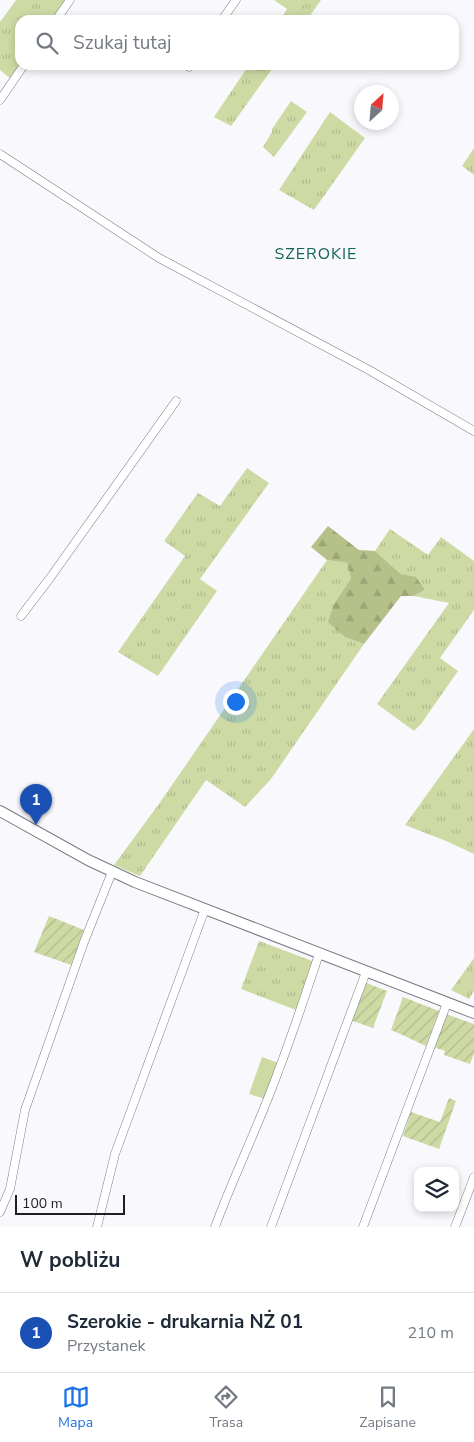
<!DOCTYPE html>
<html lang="pl">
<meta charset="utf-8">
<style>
:root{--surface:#fff;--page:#f6f6f7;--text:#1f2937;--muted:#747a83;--line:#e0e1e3;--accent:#1a73e8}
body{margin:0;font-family:"Nunito Sans",sans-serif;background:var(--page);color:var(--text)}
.controls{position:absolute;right:15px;bottom:15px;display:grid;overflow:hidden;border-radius:10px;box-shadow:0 2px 8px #0003}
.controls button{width:45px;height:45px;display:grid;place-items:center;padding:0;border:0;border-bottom:1px solid var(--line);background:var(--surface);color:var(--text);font:25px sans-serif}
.compass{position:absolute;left:354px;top:85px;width:45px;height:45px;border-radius:50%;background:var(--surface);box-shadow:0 2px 8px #0003;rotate:26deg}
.scale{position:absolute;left:15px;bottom:12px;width:110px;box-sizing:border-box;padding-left:5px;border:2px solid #1f1f23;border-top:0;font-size:14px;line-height:18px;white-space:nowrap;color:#1f1f23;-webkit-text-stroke:4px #f9f9fd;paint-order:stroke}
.you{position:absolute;left:235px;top:701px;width:18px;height:18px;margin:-12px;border:4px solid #fff;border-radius:50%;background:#1a73e8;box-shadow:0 0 0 8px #1a73e833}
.badge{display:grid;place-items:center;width:32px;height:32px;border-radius:50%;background:var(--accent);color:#fff;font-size:16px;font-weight:700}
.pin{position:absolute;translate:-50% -41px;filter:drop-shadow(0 1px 2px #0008)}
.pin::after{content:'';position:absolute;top:26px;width:18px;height:15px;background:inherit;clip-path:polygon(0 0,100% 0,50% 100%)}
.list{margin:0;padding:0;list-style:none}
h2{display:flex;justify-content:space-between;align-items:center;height:65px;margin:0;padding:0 20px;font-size:21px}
h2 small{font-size:16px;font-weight:400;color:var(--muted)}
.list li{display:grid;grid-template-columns:32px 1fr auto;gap:15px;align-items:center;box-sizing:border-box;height:80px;padding:0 20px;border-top:1px solid var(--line)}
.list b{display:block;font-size:19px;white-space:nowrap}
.list p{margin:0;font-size:16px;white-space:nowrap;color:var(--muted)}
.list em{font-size:16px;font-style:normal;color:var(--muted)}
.icon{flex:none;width:28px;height:28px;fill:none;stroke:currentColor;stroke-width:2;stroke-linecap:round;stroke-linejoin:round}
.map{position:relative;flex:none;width:474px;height:1227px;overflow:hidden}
.search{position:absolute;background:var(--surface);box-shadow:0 2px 8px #0003;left:15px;right:15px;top:15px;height:55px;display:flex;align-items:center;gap:12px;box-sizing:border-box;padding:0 18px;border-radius:15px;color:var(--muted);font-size:19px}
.sheet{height:145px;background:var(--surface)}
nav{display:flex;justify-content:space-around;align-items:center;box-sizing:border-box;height:70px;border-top:1px solid var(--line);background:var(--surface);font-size:14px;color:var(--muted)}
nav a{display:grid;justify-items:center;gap:2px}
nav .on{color:var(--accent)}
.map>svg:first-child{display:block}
.grass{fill:url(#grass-tufts)}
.forest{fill:url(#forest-firs)}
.garden{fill:url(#garden-furrows)}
.pitch{fill:#cedaa4}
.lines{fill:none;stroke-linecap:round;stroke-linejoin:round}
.minor-casing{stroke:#7a7a84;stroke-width:9}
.tertiary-casing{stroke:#7a7a84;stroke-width:12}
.minor{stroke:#fff;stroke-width:8}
.tertiary{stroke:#fff;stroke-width:10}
.labels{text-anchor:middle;stroke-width:5;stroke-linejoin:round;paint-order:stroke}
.quarter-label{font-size:16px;letter-spacing:1px;fill:#126553;stroke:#f9f9fd}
</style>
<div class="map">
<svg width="474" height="1227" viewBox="0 0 474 1227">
<defs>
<pattern id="grass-tufts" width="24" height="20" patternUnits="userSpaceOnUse" patternTransform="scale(1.25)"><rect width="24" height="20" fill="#cedaa4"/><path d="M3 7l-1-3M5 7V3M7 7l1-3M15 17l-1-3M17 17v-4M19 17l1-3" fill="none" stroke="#b0bb8d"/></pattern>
<pattern id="forest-firs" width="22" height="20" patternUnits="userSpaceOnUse" patternTransform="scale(1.25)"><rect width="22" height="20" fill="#b5c189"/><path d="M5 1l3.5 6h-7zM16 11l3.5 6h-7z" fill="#9ba576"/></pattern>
<pattern id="garden-furrows" width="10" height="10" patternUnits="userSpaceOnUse" patternTransform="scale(1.25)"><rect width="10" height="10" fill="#cedaa4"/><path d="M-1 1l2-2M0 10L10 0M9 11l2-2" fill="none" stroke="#b0bb8d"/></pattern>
</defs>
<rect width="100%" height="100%" fill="#f9f9fd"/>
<!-- grass -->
<g class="grass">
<path d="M16 0H67L53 20H20V65L11 79 0 70V22Z"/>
<path d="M274 0H321L307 20H280L287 9Z"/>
<path d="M249 65H275L231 126 214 117Z"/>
<path d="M291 101 307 112 274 157 263 147 272 132V129Z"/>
<path d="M330 112 365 138 314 210 279 190Z"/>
<path d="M474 148V175L462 166Z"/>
<path d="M247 468 269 483 200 579 217 591 158 676 118 652 185 556 164 541 198 493 220 506Z"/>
<path d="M390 529 428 555 441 537 474 561V610L440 658 458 671 421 724 414 731 377 704 449 603 414 596 425 590 401 574 375 551Z"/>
<path d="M327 560 347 563 351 578 334 604 345 637 364 644 271 779 245 807 206 780 140 876 114 865 161 801Z"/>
<path d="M474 729V854L446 841 405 825Z"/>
<path d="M259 941 315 962 296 1010 241 989Z"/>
<path d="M474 958V991L469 999 451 990Z"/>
</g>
<!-- forest -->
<path class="forest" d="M328 526 359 550 375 551 401 574 416 577 425 590 414 596H401L364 644 345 637 328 622 334 604 351 578 347 563 327 560 311 547Z"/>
<!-- garden -->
<g class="garden">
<path d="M49 916 84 930 71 965 34 952Z"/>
<path d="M364 982 387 991 373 1028 350 1020Z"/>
<path d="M403 997 439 1011 426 1046C414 1041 404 1035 391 1030Z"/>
<path d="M446 1014 474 1024V1053L470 1064 444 1055 445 1051 434 1047Z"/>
<path d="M449 1098 456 1101 439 1149 403 1136 411 1112 440 1122Z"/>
</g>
<!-- pitch -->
<path class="pitch" d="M262 1057 278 1063 265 1099 249 1094Z"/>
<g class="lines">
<!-- minor casing -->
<g class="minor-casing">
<g id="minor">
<path d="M56 20 70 0"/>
<path d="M222 20 236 0"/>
<path d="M189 67 190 65"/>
<path d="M0 100 24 65"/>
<path d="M0 154 159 258 369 370 474 431"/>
<path d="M21 616 50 578 176 401"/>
<path d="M0 1212 10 1189 25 1110 84 942 112 872"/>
<path d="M97 1227 115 1154 205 909"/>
<path d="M215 1227C234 1175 259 1125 278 1072 293 1033 306 993 319 954"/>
<path d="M271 1227 366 972"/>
<path d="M363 1227 447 1003"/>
<path d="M455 1227 474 1177"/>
</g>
</g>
<!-- tertiary casing -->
<g class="tertiary-casing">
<path id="tertiary" d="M0 811 88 860 135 882 474 1013"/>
</g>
<!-- minor -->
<use href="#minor" class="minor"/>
<!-- tertiary -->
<use href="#tertiary" class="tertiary"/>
</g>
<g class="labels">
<!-- quarter labels -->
<g class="quarter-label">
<text x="316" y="259">SZEROKIE</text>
</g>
</g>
</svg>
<div class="controls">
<button><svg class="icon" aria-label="layers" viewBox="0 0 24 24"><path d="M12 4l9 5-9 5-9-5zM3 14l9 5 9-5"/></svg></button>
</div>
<svg class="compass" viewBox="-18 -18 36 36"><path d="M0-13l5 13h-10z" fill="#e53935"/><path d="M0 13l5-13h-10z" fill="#747a83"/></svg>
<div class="scale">100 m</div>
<div class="you"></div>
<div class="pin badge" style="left:36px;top:825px;background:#1a4fb4">1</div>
<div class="search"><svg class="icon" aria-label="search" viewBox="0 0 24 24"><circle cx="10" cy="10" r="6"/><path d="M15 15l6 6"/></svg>Szukaj tutaj</div>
</div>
<section class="sheet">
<h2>W pobliżu<small></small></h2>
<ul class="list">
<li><span class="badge" style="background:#1a4fb4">1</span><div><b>Szerokie - drukarnia NŻ 01</b><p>Przystanek</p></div><em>210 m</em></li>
</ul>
</section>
<nav>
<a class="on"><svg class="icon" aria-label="map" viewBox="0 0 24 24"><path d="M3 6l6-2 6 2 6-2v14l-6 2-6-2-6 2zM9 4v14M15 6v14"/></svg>Mapa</a>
<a><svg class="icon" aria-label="directions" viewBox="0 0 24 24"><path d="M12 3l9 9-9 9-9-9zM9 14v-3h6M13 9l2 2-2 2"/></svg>Trasa</a>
<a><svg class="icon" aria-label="saved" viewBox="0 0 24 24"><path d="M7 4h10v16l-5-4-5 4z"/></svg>Zapisane</a>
</nav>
